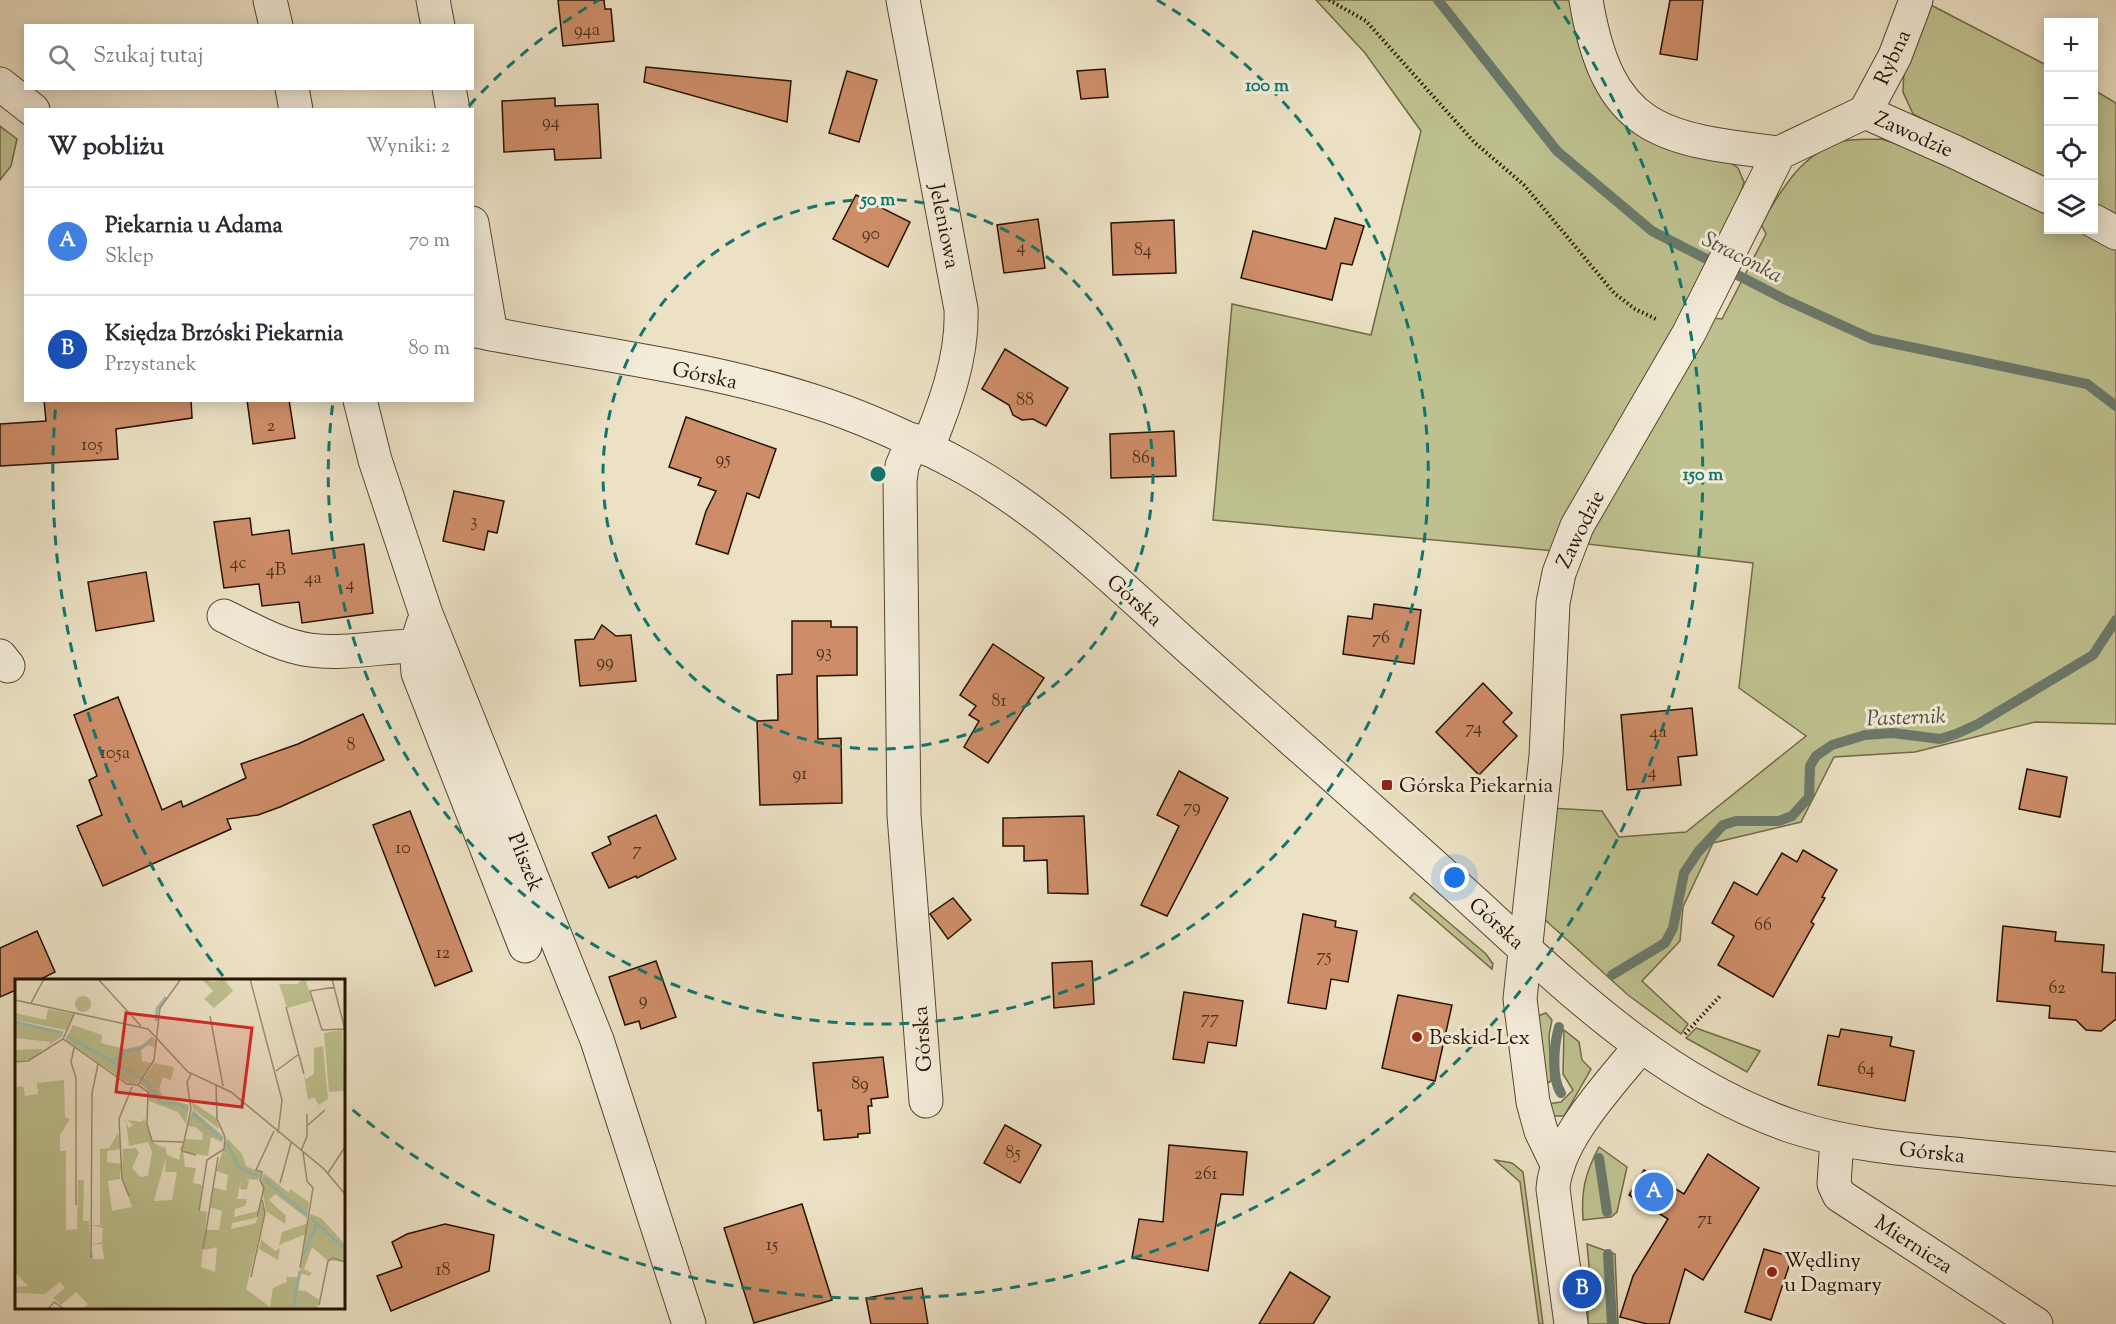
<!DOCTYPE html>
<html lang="pl">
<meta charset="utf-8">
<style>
:root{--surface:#fff;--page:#f7f7f7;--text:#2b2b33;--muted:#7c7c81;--line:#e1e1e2;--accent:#8f2418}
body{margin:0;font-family:"Sorts Mill Goudy",serif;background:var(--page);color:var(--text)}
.controls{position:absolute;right:18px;top:18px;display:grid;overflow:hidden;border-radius:0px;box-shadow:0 3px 15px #0003}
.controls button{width:54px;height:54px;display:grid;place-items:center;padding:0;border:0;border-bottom:2px solid var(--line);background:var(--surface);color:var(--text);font:30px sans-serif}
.you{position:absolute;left:1455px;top:878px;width:21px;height:21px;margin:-15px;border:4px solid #fff;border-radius:50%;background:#1a73e8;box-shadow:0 0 0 9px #1a73e833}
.badge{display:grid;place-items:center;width:39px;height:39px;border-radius:50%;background:var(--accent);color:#fff;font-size:20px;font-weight:700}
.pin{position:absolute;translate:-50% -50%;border:3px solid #fff;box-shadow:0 2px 6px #0006}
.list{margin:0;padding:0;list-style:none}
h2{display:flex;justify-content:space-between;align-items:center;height:78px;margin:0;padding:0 24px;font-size:26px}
h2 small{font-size:20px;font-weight:400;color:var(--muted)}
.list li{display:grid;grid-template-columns:39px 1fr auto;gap:18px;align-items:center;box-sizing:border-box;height:108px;padding:0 24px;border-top:2px solid var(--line)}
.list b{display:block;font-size:22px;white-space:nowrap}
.list p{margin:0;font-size:20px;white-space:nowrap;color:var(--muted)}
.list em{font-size:20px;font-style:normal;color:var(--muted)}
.icon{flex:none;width:33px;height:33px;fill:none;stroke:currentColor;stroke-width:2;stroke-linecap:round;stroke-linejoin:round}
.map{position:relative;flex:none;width:2116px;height:1324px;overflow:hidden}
.search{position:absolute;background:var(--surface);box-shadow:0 3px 15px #0003;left:24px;top:24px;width:450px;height:66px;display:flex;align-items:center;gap:15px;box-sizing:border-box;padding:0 21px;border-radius:0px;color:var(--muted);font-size:22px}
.panel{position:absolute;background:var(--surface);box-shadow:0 3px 15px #0003;left:24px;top:108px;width:450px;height:294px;border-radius:0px}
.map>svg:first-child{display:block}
.green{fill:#bec18f;stroke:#726a48;stroke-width:1.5}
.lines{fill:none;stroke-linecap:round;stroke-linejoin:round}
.stream{stroke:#6b796b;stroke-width:10}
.building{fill:#cd8d68;stroke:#251200;stroke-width:1.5}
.minor-casing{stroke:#574631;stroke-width:35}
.path{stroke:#251200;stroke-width:4;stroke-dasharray:1.5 3;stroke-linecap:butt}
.minor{stroke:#f3ecd9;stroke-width:33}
.ring{fill:none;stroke:#0f766e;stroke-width:3;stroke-dasharray:10 8}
.poi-dot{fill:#8f2418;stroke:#f3ecd9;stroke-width:2}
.labels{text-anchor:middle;stroke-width:6;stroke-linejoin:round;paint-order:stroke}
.number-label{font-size:18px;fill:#4f311a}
.street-label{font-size:21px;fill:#251200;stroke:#f3ecd9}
.poi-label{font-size:21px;fill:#251200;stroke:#f3ecd9;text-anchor:start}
.water-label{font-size:22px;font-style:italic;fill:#4e4e3f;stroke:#f3ecd9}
.inset-river{fill:none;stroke:#99beb3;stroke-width:3}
.inset-road{fill:none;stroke:#9c8e76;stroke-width:1.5}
.view{fill:#d62828;fill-opacity:0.15;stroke:#d62828;stroke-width:3}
.inset-edge{fill:none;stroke:#251200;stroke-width:3}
.centre{fill:#0f766e;stroke:#f3ecd9;stroke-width:3}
.ring-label{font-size:18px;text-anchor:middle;font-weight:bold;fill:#0f766e;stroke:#f3ecd9;stroke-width:6;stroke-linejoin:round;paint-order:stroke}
</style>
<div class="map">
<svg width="2116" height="1324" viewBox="0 0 2116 1324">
<rect width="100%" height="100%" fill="#ece1c4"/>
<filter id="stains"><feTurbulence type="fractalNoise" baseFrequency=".00333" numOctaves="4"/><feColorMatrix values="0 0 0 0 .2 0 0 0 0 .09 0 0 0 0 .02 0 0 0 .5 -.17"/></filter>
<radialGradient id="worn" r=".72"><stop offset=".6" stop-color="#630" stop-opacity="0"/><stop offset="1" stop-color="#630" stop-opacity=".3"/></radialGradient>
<!-- green -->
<g class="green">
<path d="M1316 0H1578L1594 63 1738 168 1744 182 1738 202 1668 340 1555 551 1213 520 1232 304 1371 335 1421 131 1365 53Z"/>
<path d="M1929 4 2048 66V185L1913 114 1903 92 1904 70Z"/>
<path d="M2094 90 2116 103V221L2094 209Z"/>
<path d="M0 126 17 139 11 166 0 180Z"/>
<path d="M1881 139 1952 160 2048 211V230H2083L2116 247V724L2035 722 1915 752 1834 757 1801 822 1713 843 1683 907 1680 941 1642 981 1688 1024 1681 1034 1628 995 1543 918 1551 808 1602 811 1619 837 1686 832 1806 736 1739 688 1753 563 1578 543 1712 318 1722 319 1766 234 1761 224C1781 191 1800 155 1840 142 1852 138 1868 140 1881 139Z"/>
<path d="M1414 893 1486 954 1493 964 1492 969 1410 898Z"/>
<path d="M1546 1013 1552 1020 1549 1035 1551 1081 1546 1084 1548 1104 1561 1102 1573 1090 1563 1074 1564 1030 1579 1042 1582 1060 1591 1069 1564 1116H1549L1532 1018Z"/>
<path d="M1696 1028 1760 1051 1747 1072 1686 1038Z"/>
<path d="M1599 1147 1627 1167 1617 1212 1611 1217 1583 1220C1581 1191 1585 1173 1599 1147Z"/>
<path d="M1495 1160 1512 1163 1523 1172 1543 1324H1539L1520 1182Z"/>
<path d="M1587 1244 1615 1254 1618 1324H1588V1310L1593 1309Z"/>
</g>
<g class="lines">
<!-- stream -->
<g class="stream">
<path d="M1438 0 1557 151 1652 231 1786 300 1872 339 2087 384 2116 406"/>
<path d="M1612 975 1665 943 1673 928 1684 873 1698 852 1723 825 1736 821H1779L1792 816 1809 797 1810 766 1816 756 1832 745 1865 735 1893 733 1940 739 1956 734 1978 724 2093 655 2116 620"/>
<path d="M1559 1027C1554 1044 1551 1078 1561 1093"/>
<path d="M1599 1158 1607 1212"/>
<path d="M1608 1254 1612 1324"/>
</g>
</g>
<!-- building -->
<g class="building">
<path d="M558 0H604L605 9H611L614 41 563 46Z"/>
<path d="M1670 0H1703L1697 60 1660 54Z"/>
<path d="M646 67 791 81 787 122 644 82Z"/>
<path d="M1105 69 1108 97 1081 99 1077 71Z"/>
<path d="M847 71 877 80 859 142 829 133Z"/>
<path d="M555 98V106L598 104 601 158 555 160 554 149 504 152 502 101Z"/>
<path d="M856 195 910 222 888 267 833 239Z"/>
<path d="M1335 218 1364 226 1352 265 1341 263 1332 300 1241 278 1253 231 1326 249Z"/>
<path d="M1038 219 1045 268 1004 273 997 225Z"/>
<path d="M1174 220 1176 273 1113 275 1111 223Z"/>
<path d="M1005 349 1068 388 1046 426 1033 419 1022 420 1013 415 1009 405 982 389Z"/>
<path d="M44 400H191L192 418 116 429 118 459 0 466V424L46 421Z"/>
<path d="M247 400H289L295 438 253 444Z"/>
<path d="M686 417 776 449 759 498 747 493 728 554 696 544 706 511 716 491 698 485 701 478 669 467Z"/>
<path d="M1174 431 1176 476 1111 478 1110 434Z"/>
<path d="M454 491 504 501 497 533 488 531 484 550 443 541Z"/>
<path d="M250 518 252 535 289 530 292 554 364 544 373 613 302 623 299 602 262 606 259 584 224 588 214 522Z"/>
<path d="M146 572 154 621 96 631 88 582Z"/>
<path d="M1374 604 1421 610 1414 664 1343 654 1348 616 1372 619Z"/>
<path d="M792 621H831V627H857V675L817 676 818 739 841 738 842 803 760 805 757 721 778 720 777 675 792 674Z"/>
<path d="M602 625 616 636 631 635 636 681 580 686 575 640 594 639Z"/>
<path d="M993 644 1044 678 988 763 964 747 979 721 969 715 976 706 960 695Z"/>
<path d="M1483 683 1512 713 1503 722 1517 736 1479 775 1436 732Z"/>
<path d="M118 697 162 810 181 801 183 807 246 778 241 764 298 744 363 714 384 760 280 807 258 815 227 819 231 829 103 886 77 826 102 815 89 780 97 776 74 715Z"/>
<path d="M1692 708 1697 755 1678 757 1681 785 1627 790 1621 715Z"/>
<path d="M2027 769 2067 777 2060 817 2019 809Z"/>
<path d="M1179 771 1228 798 1167 916 1141 905 1179 826 1157 815Z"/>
<path d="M410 811 472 971 435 986 373 825Z"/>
<path d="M656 815 676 859 637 878 636 876 609 888 592 853 611 844 608 837Z"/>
<path d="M1084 816 1088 894 1048 893 1047 860 1024 861V846H1003V818Z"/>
<path d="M1803 850 1837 870 1822 897 1825 898 1811 922 1814 924 1773 997 1718 965 1734 936 1712 923 1734 882 1757 895 1782 853 1797 862Z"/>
<path d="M953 898 971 920 948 939 930 914Z"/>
<path d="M1303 914 1336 921 1335 927 1357 931 1348 982 1331 979 1326 1009 1288 1003Z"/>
<path d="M2003 926 2056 932 2055 941 2104 945 2102 972 2116 973V1019L2101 1031 2086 1030 2076 1020 2049 1018 2050 1006 1997 1001Z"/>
<path d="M37 931 55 972 37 981H16V990L0 997V948Z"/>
<path d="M656 961 676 1017 641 1029 639 1021 625 1025 609 977Z"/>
<path d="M1092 961 1094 1004 1054 1008 1052 963Z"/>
<path d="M1184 992 1243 1001 1236 1046 1208 1042 1204 1063 1173 1059Z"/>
<path d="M1398 995 1452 1005 1435 1081 1382 1068Z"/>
<path d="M1841 1029 1892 1037 1890 1046 1914 1051 1905 1101 1818 1085 1828 1035 1839 1037Z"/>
<path d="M883 1057 888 1097 871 1099 872 1106H868L870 1133 858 1134V1137L824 1140 821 1110 818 1111 813 1063Z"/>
<path d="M1005 1125 1041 1145 1020 1183 984 1163Z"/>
<path d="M1169 1145 1247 1152 1243 1195 1221 1194 1208 1271 1132 1258 1139 1219 1163 1222Z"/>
<path d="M1708 1154 1759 1188 1703 1280 1685 1269 1669 1324H1647L1620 1317 1633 1276 1668 1219 1629 1195 1644 1170 1684 1194Z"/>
<path d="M802 1204 832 1300 754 1323 724 1228Z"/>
<path d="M445 1224 494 1235 489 1271 391 1311 377 1276 402 1267 392 1242 407 1234Z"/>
<path d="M1764 1249 1792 1257 1771 1320 1745 1312Z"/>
<path d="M1290 1272 1330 1297 1313 1324H1259Z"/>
<path d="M922 1288 928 1324H871L866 1298Z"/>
</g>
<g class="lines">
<!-- minor casing -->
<g class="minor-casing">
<g id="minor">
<path d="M270 0 276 26"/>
<path d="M433 0 438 26"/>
<path d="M903 0 961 309C963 357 945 405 927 449"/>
<path d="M1586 0C1608 131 1659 139 1779 153"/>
<path d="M0 84 33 110"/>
<path d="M292 88 296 110"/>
<path d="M449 88 453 110"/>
<path d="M1865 112 1895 56 1916 0"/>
<path d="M2094 221 2116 233"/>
<path d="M472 223 491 334"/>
<path d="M472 330C584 353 700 365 810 400 865 417 916 441 967 469 1053 518 1124 590 1197 655 1290 738 1384 820 1476 904 1572 992 1668 1085 1794 1127 1846 1144 1900 1149 1954 1154 2008 1160 2062 1164 2116 1169"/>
<path d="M360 400 375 460 426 614 597 1040 689 1324"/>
<path d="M913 440 902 466 900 481 904 815 926 1101"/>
<path d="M224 616C251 629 280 646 310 650 345 655 382 646 416 646L423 624"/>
<path d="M416 646 418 673 525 946"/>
<path d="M0 656 8 666"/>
<path d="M1837 1139 1834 1184 1839 1195 2036 1324"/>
<path d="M1558 1166 1541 1131 1533 1102 1520 999 1546 756 1553 603 1559 573 1577 526 1689 333 1779 153 1865 112 1955 152 2048 197"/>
<path d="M1571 1324 1553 1189C1556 1140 1610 1084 1640 1047"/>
</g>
</g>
<!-- path -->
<g class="path">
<path d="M1329 0 1366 21 1474 142 1524 185 1614 293 1635 309 1658 320"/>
<path d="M1685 1034 1720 996"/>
</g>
<!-- minor -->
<use href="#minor" class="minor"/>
</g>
<!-- distance rings -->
<g class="ring">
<circle cx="878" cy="474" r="275"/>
<path d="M469 106A550 550 0 0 1 599 0M1157 0A550 550 0 1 1 333 402"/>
<path d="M223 976A825 825 0 0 1 56 402M1554 1A825 825 0 0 1 348 1106"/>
</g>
<!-- markers -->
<g class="poi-dot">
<rect x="1381" y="779" width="12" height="12" rx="3"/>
<circle cx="1417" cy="1037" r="6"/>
<circle cx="1772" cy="1272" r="6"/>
</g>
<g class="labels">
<!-- number labels -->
<g class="number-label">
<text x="587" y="35">94a</text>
<text x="551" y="127">94</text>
<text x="871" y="239">90</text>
<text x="1021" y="252">4</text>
<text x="1143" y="255">84</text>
<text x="1025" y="405">88</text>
<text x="271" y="431">2</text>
<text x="92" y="450">105</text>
<text x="1141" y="463">86</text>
<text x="723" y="464">95</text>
<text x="474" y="526">3</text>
<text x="238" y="568">4c</text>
<text x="276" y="575">4B</text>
<text x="313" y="583">4a</text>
<text x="350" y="589">4</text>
<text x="1381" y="643">76</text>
<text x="824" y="657">93</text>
<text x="605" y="667">99</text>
<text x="999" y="706">81</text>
<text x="1474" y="733">74</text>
<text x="1658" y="737">4a</text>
<text x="351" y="750">8</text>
<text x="115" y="758">105a</text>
<text x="1652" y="777">4</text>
<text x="800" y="779">91</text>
<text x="1192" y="812">79</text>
<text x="403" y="853">10</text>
<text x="637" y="855">7</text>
<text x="1763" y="930">66</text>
<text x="443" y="958">12</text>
<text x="1324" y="961">75</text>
<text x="2057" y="993">62</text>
<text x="643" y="1005">9</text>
<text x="1210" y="1023">77</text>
<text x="1866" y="1074">64</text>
<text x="860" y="1089">89</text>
<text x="1013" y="1158">85</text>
<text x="1206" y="1179">261</text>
<text x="1705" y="1224">71</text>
<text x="772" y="1250">15</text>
<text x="443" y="1275">18</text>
</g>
<!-- street labels -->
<g class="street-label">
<text transform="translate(1892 57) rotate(-65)" y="7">Rybna</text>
<text transform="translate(1914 134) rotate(24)" y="7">Zawodzie</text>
<text transform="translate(945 226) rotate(79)" y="7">Jeleniowa</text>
<text transform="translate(705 375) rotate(12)" y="7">Górska</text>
<text transform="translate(1580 529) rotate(-64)" y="7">Zawodzie</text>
<text transform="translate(1135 600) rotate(42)" y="7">Górska</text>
<text transform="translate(526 862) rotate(68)" y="7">Pliszek</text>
<text transform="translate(1497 923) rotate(42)" y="7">Górska</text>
<text transform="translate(922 1039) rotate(-94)" y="7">Górska</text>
<text transform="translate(1932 1152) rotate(6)" y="7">Górska</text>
<text transform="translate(1914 1244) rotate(33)" y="7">Miernicza</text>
</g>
<!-- poi labels -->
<g class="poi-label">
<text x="1399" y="792">Górska Piekarnia</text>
<text x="1429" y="1044">Beskid-Lex</text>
<text x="1784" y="1267">Wędliny<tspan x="1784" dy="24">u Dagmary</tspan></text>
</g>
<!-- water labels -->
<g class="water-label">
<text transform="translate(1743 256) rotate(27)" y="8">Straconka</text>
<text transform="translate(1906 716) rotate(-2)" y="8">Pasternik</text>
</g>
</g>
<!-- overview -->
<g transform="translate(15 979)">
<rect width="330" height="330" fill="#ece1c4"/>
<path d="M187 0 198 3 209 0 218 12 199 29 189 20 198 12ZM287 0H300L291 2 297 22 272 29 264 5H283ZM60 25a8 8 0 1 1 16 0a8 8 0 1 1-16 0ZM33 30 59 35 51 51 0 41V34L31 41ZM0 44 36 51 49 56 30 69 36 63 0 59ZM58 46 87 56 86 64 111 70 132 65 137 58 131 52 142 62 141 69 133 66 126 71 127 82 137 84 122 104 116 106 50 61ZM327 51 330 112 314 113 309 54ZM308 67 313 120 304 126 299 118 293 121 289 96 291 100 299 95V69ZM0 71 27 70V71L16 80 0 83ZM139 84 159 88 156 101 148 98 144 110 149 119 174 126 171 145 163 133 134 122 132 110 125 105ZM0 85 1 108 8 107 10 117 23 115 22 104 49 101 50 138 55 140 45 156V172H51V251L62 250 63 201H69L68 242H74L76 281 78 271V280H89L87 265 77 266 87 263 88 249 76 246H85V170L94 169 103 154 106 170 92 172V183L106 185 105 200 93 202 97 232 117 228 107 200 108 170 121 169 124 174 117 189 125 198 133 197 137 173 133 163 114 167 111 142 105 140 110 142 114 149 118 146 112 141 127 143 129 139 139 164 149 169 150 166 152 176 164 181 166 171 161 168 165 170 167 165 170 188 181 189 178 204 187 206 185 232 192 233 186 288 200 293 202 268 189 271 191 251H204L207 232 195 228 198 208 211 212 213 196 201 192 212 159 227 175 231 187 246 194 243 201 228 200 234 201 232 211 225 210 226 201 222 220H232L230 227 220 230 219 238 243 232 240 239 217 244 216 250 241 244 246 224 250 234 231 310 255 328 258 309 272 303 271 298H284L282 311 291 312 304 321 302 330H67L73 325 61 313 46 326 50 330 38 319 50 309 45 303 30 315 0 314V308L13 307 0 293ZM151 178 150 193H162L157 221 139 222ZM176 122 201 139 204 150 178 130ZM178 131 209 158 207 163 196 158 193 177 168 173 170 160 187 161 188 155 181 148 172 147ZM249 194 274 214 275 210 294 223 292 239 260 215 254 221 271 237 270 245 251 232 246 202ZM295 235 306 239 330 265V283L312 281 297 268 289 290 297 294 294 297 285 294 291 255 264 266 267 253 293 244ZM247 257V261L260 272 265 269 263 281 244 270Z" fill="#bec18f" fill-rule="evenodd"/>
<path class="inset-river" d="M141 42 142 30 151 18M0 43 48 54M52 57 131 102 147 124 163 125 173 131M98 81 115 71 125 70 138 59M177 134 207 160M211 163 224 188 243 197M248 199 292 236M296 239 330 270M289 275 302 244M278 329 285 292"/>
<path class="inset-road" d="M83 0 126 47M235 0 267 121 263 154M317 0 330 51M320 8 295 12 307 51 330 50M0 21 133 50 173 93 216 113 309 190 330 215M16 24 29 0M271 28 289 95M195 37 208 107M48 60 112 105 123 106 139 81 145 29 166 0M59 69 56 83 61 99V226M0 83 13 82 48 60 60 33M261 92 284 75M176 95 172 103 176 130 167 172 181 176M123 106 133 113 132 145 137 162 168 163M293 146 310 131M286 172 292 157V135M313 194 330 168M265 204 276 164M114 217 107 200 104 140 117 108M184 232 192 181 209 170 210 158 202 140 201 105M242 238 249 209 245 201 247 193 241 191 259 152M188 270 203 178M76 279 77 114 83 85M285 289 298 209 292 202 288 173M236 298 250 234 247 221M304 326 313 282 318 279 330 283M33 330 39 323 49 330"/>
<path class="view" d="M111 34 237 49 227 128 101 113Z"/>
<rect width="330" height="330" class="inset-edge"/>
</g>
<circle cx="878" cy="474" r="9" class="centre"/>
<g class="ring-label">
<text x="1267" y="91">100 m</text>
<text x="878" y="205">50 m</text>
<text x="1703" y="480">150 m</text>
</g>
<rect width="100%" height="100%" filter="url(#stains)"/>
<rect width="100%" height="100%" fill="url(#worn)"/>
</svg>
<div class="controls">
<button>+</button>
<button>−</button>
<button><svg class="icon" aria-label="locate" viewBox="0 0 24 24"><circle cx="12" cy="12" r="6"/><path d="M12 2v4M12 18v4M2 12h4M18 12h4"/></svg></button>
<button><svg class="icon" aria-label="layers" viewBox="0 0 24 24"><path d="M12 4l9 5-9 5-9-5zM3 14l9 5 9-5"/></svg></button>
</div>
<div class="you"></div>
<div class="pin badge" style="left:1654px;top:1192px;background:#3f7fe0">A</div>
<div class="pin badge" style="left:1582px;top:1289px;background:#1a4fb4">B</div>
<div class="search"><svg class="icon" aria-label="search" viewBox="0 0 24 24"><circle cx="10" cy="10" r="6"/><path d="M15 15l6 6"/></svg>Szukaj tutaj</div>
<section class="panel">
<h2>W pobliżu<small>Wyniki: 2</small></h2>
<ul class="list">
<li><span class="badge" style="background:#3f7fe0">A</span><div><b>Piekarnia u Adama</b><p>Sklep</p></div><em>70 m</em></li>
<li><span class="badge" style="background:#1a4fb4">B</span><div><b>Księdza Brzóski Piekarnia</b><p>Przystanek</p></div><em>80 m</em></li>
</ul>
</section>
</div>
